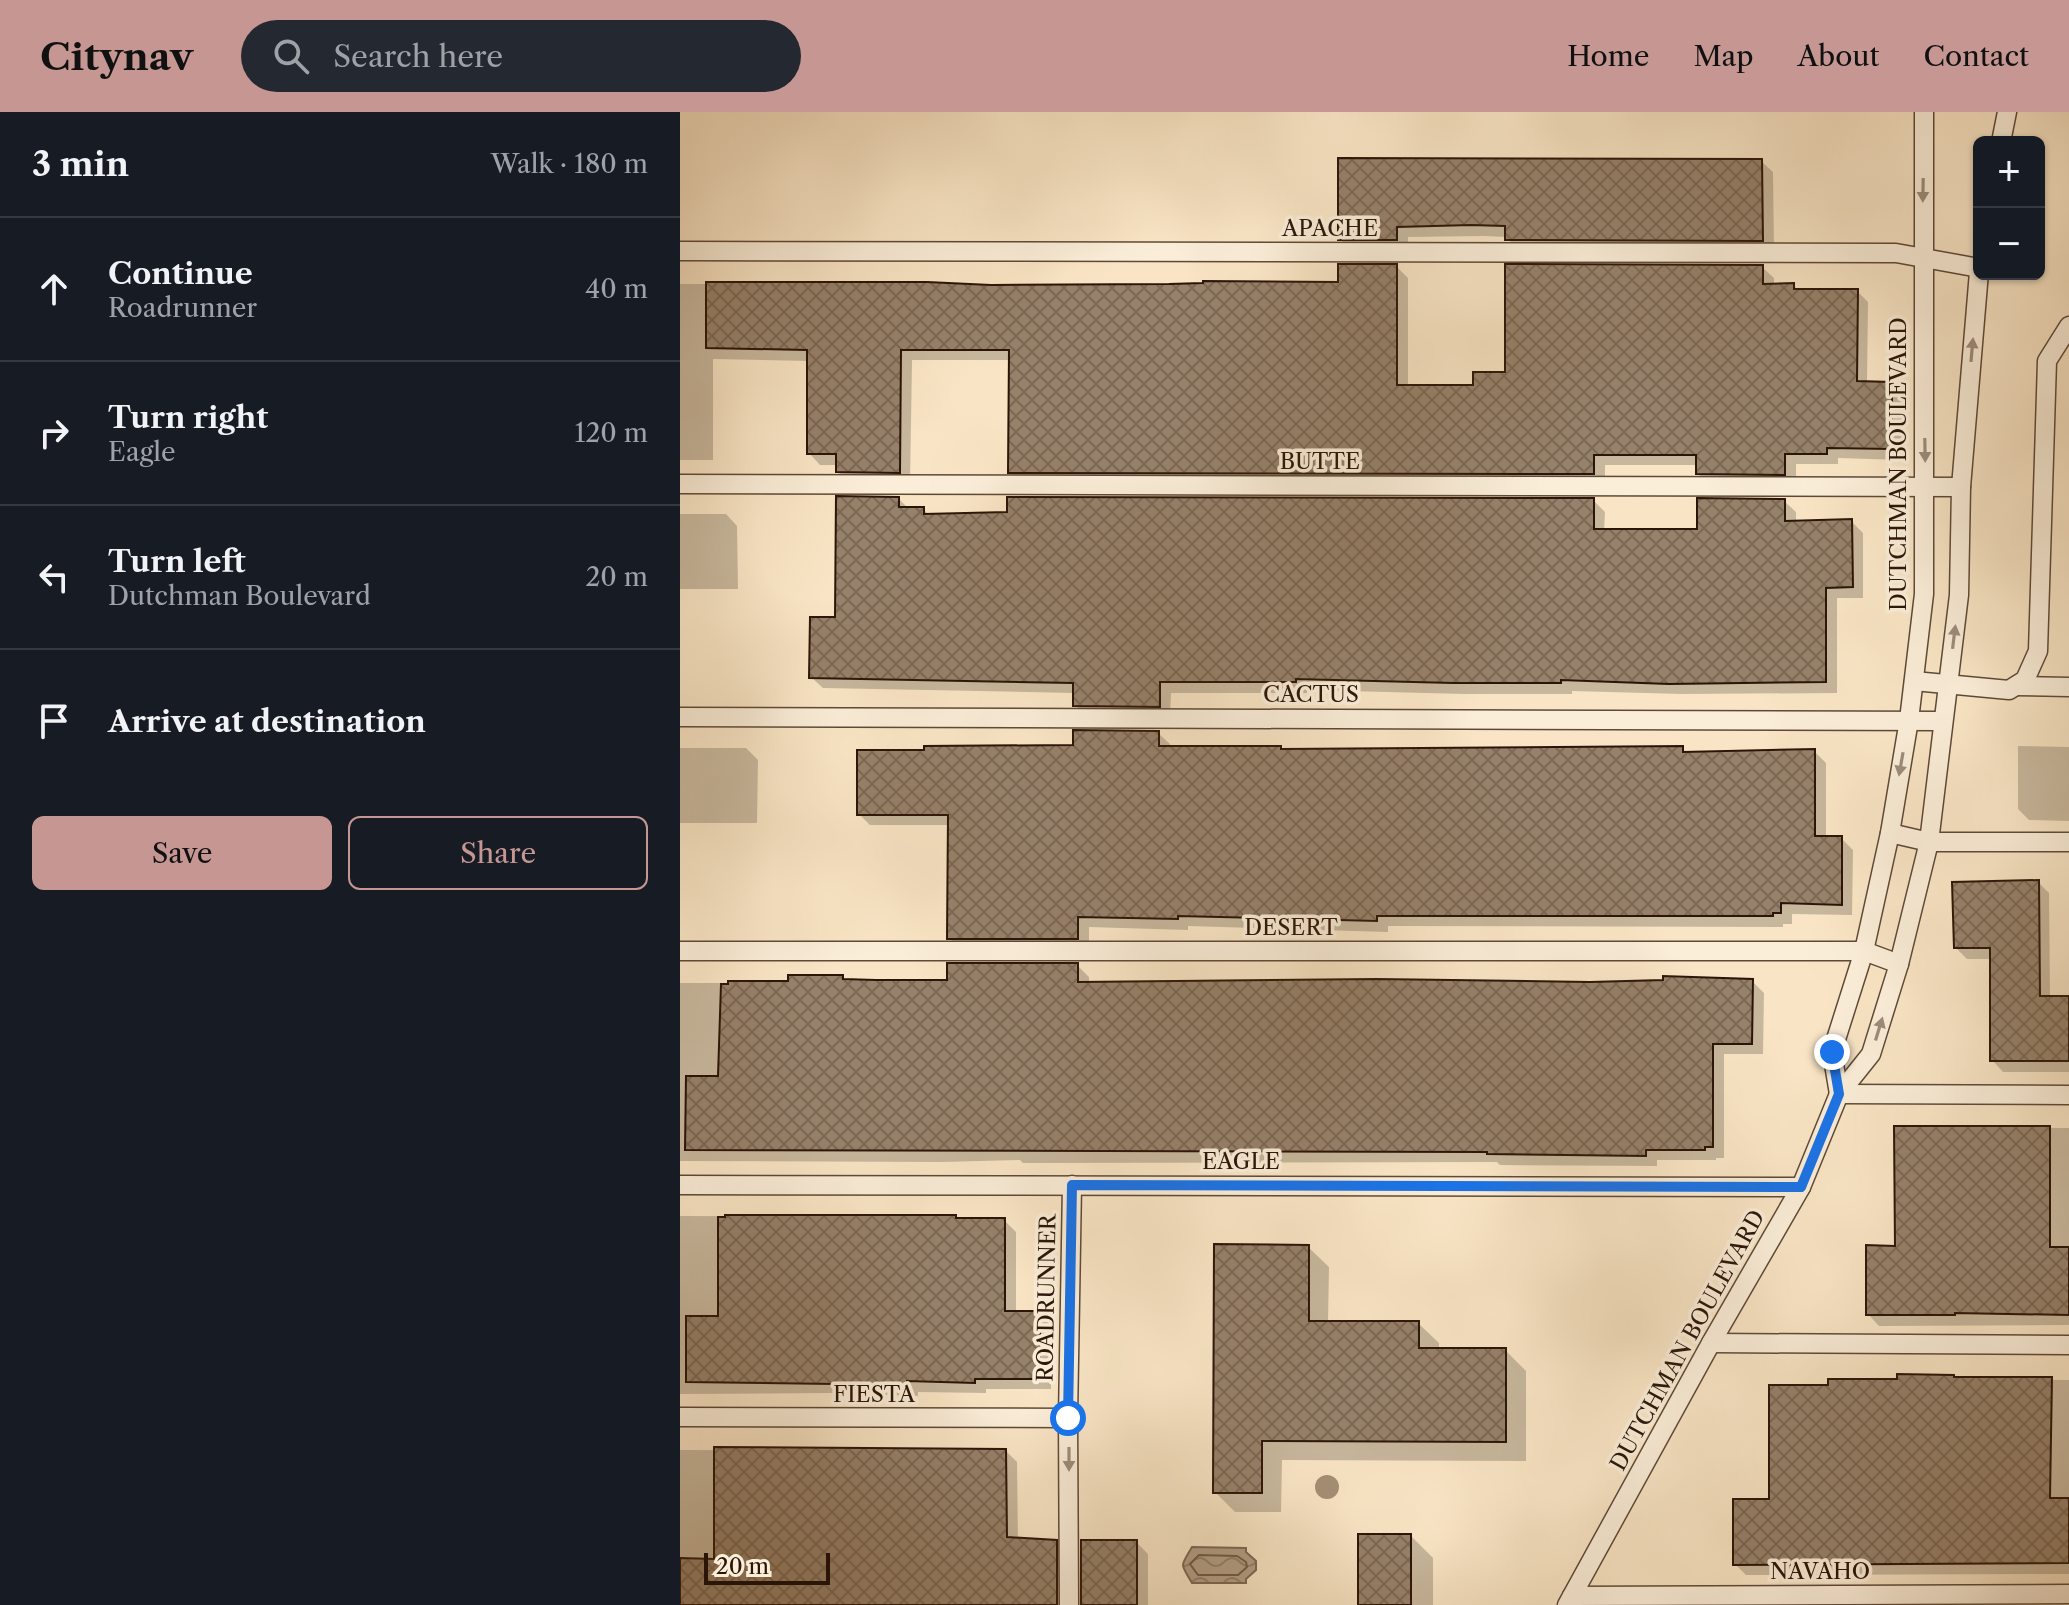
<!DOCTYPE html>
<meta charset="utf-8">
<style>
:root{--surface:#171b24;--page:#242831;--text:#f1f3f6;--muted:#9ea1a6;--line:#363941;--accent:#c59692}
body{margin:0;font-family:"Libre Caslon Text",serif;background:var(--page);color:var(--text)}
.controls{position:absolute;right:24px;top:24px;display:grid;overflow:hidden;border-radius:12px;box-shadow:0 2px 6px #0004}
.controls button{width:72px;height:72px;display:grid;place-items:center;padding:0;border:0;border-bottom:2px solid var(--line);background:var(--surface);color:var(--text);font:40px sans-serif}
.scale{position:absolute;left:24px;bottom:20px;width:126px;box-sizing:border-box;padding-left:8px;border:4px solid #2b1508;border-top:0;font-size:22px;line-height:28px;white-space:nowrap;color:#2b1508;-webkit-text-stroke:6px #fbeed9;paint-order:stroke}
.stop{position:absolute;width:24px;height:24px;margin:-18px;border:6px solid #1a73e8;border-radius:50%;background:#fff}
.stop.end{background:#1a73e8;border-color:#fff;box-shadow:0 2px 8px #0008}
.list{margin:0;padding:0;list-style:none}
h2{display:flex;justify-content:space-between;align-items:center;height:104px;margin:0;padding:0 32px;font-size:34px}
h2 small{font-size:26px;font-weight:400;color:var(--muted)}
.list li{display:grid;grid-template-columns:52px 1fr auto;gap:24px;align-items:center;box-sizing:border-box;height:144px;padding:0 32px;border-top:2px solid var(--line)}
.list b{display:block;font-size:30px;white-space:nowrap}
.list p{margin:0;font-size:26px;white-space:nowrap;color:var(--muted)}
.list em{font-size:26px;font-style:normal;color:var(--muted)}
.actions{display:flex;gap:16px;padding:24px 32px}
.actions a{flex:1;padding:18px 0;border:2px solid var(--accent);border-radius:12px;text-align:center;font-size:28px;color:var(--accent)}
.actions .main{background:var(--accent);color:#111}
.icon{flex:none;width:44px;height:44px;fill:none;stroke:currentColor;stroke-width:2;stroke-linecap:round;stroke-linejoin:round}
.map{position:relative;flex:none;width:1389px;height:1493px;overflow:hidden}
header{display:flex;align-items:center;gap:48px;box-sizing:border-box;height:112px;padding:0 40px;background:var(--accent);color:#111}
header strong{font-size:38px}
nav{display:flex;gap:44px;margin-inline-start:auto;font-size:28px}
.search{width:560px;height:72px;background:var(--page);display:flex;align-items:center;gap:20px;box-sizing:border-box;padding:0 28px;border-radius:44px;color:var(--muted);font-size:30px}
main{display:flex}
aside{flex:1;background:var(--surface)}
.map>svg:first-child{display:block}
.water{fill:url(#water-waves);stroke:#7d6753;stroke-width:2}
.shadow{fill:#0003}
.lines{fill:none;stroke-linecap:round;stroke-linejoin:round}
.shore{stroke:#6f5a46;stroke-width:2}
.building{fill:url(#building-cross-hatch);stroke:#2b1508;stroke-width:2}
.service-casing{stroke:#5e4937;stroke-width:21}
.service{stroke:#fbeed9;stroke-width:18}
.tree{fill:#a48f77}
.oneway{fill:#9d8c7b}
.route{stroke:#1a73e8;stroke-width:10}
.labels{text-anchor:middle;stroke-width:7;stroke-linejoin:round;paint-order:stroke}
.street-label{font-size:22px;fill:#2b1508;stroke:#fbeed9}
</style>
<header>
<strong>Citynav</strong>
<div class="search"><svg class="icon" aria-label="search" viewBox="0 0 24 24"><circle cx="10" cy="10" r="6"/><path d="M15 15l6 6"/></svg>Search here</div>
<nav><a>Home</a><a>Map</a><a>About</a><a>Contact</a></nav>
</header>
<main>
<aside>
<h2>3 min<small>Walk · 180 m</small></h2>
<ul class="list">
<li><svg class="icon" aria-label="ahead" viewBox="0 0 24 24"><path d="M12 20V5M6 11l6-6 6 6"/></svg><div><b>Continue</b><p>Roadrunner</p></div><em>40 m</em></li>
<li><svg class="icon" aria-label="right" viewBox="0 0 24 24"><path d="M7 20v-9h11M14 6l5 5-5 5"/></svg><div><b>Turn right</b><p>Eagle</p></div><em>120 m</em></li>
<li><svg class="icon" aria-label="left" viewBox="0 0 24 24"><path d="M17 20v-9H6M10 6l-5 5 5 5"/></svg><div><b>Turn left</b><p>Dutchman Boulevard</p></div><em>20 m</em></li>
<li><svg class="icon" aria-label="arrive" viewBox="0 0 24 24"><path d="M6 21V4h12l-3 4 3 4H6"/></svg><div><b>Arrive at destination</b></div></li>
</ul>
<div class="actions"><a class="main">Save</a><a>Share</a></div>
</aside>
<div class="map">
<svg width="1389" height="1493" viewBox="0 0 1389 1493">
<defs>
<pattern id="water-waves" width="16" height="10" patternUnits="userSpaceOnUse" patternTransform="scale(2)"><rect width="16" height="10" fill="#b39e85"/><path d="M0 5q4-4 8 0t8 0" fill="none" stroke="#92806b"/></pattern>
<pattern id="building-cross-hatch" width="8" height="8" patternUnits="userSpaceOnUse" patternTransform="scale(2)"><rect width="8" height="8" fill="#96816a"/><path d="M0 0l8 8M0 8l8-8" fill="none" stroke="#7b6855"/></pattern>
</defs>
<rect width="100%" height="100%" fill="#f9e5c5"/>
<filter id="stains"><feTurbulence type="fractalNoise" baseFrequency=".0025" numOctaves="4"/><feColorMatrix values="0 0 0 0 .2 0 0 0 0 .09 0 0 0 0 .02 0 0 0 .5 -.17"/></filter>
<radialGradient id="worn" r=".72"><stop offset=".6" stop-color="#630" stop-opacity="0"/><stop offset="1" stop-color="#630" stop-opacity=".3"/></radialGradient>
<!-- water -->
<path class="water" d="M512 1435 566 1436V1440L576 1449V1458L566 1467V1471H512C500 1450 500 1456 512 1435Z"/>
<!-- shadow -->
<g class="shadow">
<path d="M660 48 1081 49 1093 60 1094 140 838 139 827 125 804 124 728 125V139H672L660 127Z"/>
<path d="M716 154 728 166V275H795L1082 155 1094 166V174L1113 173 1119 179H1177L1188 190 1187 272H1212L1223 284 1222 348 1158 346V352H1116V373H1030L1018 362V353H925V373L341 371 330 360 331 248H232L230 371H170L158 360V353H140L129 341V249L33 247V348H0V172H247L311 175 660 173Z"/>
<path d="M219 387 229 397H243L250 404 913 388 925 400 924 419H1019L1104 389 1116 400V411L1171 409 1183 421V486H1157V581L1002 582 892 579V582H786L627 578V581H491L490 605H407L395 593V581L143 576 131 565 157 507Z"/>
<path d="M0 402H46L57 414 58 477H0Z"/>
<path d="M478 621 490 632V636H600L603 639 1002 636 1008 642 1134 639 1146 651V726H1161L1173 738 1172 803 1112 802V812H1103V815L708 814V820L508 814V818L409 815V838H281L269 826 270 713H190L179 702 395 635Z"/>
<path d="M1338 634 1389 635V709L1349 708 1338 697Z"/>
<path d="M0 636H66L78 648 77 711H0Z"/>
<path d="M1358 770 1369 781 1370 886H1389V960H1323L1312 948V847H1287L1276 836Z"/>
<path d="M397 853 409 865V872H910L1072 869 1084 881 1083 942H1044V1046H1036V1048H977V1054L820 1053 817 1050 343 1051 340 1048 262 1050 0 1049V871H110L162 865 166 869 269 871Z"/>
<path d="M1216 1016H1389V1213L1199 1214 1188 1202 1217 1136Z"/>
<path d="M0 1104 275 1105 278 1108H324L336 1120V1201H360L371 1212V1277H306V1281L238 1280V1284L151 1281 0 1282Z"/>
<path d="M628 1135 649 1155 648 1211H738L759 1231V1238H825L846 1259V1349L602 1348 601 1400H555L535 1380Z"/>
<path d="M1276 1267 1389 1268V1462L1066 1463 1055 1452 1091 1389 1150 1275Z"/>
<path d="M0 1338 326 1339 337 1350 338 1428 376 1430 387 1442 388 1493H0Z"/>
<path d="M731 1424 753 1446V1493H680Z"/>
<path d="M456 1430 468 1442V1493H403Z"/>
</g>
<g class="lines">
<!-- shore -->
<path class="shore" d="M519 1443 557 1444 566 1450 567 1455 558 1463H518L510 1452Z"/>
</g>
<!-- building -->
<g class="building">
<path d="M658 46 1082 47 1083 129 825 128V114L791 113 717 115V128H658Z"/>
<path d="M658 152H717V273H793V260H825V152L1083 153V172L1114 171V177H1178L1177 269 1212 270V337L1147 336V342H1105V363L1016 362V343H914V362L328 361 329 238H221L220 361 156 360V342H127V238L26 236V170H247L311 173 489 172 523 171V169L658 170Z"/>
<path d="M156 384 219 385V395H244V402L327 400V385L914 386V417H1017V386L1105 387V409L1172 407 1173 475 1146 476V570L989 572 881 568V571H773L616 567V570H480V595L393 594V571L129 566 130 505H155Z"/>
<path d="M393 618 479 619V634H601V637L1003 634V640L1135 637V724H1162V793L1101 791V801H1093V804H697V809L498 804V807L398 805V827H267L268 703H177V638H244V634L393 633Z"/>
<path d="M1359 768 1360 884H1389V949H1310V836H1274L1272 770Z"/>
<path d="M267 851H398V870L697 867 910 870 983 868V864L1073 867 1072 932H1033V1035H1025V1038H966V1044L807 1042V1040L5 1038 6 964H38L41 872H48V869H108V863H163V867L196 868H267Z"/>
<path d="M1214 1014H1370V1135H1389V1203L1275 1201V1203H1186V1133L1215 1134Z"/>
<path d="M45 1103H276V1106H325V1199H360V1267H295V1271L227 1269V1273L6 1270V1204H38V1105H45Z"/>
<path d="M534 1132 629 1133V1209H739V1236H826V1330L582 1329V1381H533Z"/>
<path d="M1217 1262 1274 1263V1265H1372L1370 1386H1389V1451L1053 1453V1387H1089V1273H1148V1267H1217Z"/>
<path d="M34 1335 326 1337 327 1425 377 1428V1493H0V1446L34 1447Z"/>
<rect x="678" y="1422" width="53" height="71"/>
<rect x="401" y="1428" width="56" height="65"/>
</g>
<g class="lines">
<!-- service casing -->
<g class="service-casing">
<g id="service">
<path d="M1321 30 1327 0"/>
<path d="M0 139 1216 141 1299 156"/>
<path d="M0 372 1281 375"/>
<path d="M1234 569 1329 578 1345 568 1358 539 1367 249 1389 214"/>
<path d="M1336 574 1389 575"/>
<path d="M0 605 1262 609"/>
<path d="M1210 721 1249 730H1389"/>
<path d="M0 839H1184L1219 852"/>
<path d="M1159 982 1152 940 1184 839 1210 721 1229 608 1244 482V0"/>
<path d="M1159 982 1389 983"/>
<path d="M0 1073 1121 1075"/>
<path d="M1031 1231 1389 1233"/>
<path d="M0 1305 388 1306"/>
<path d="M892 1484 1389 1482"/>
<path d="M389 1493 388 1306 392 1073"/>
<path d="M887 1493 1031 1231 1121 1075 1159 982 1191 942 1219 852 1249 730 1279 483 1281 375 1299 160"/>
</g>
</g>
<!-- service -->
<use href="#service" class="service"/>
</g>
<!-- trees -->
<circle class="tree" cx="647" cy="1375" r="12"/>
<!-- one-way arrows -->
<defs><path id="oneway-solid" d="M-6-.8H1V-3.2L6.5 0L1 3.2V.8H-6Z" transform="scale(2)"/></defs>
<g class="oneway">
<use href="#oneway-solid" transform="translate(1243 78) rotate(91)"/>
<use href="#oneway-solid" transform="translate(1292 238) rotate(-85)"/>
<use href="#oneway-solid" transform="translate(1245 338) rotate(89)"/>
<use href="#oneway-solid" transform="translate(1274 525) rotate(-83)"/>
<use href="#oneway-solid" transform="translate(1221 652) rotate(100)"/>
<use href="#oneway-solid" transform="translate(1199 917) rotate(-73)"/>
<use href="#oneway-solid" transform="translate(389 1347) rotate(90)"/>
</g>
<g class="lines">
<!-- route -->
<path class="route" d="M388 1306 392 1073 1121 1075 1159 982 1152 940"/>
</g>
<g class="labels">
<!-- street labels -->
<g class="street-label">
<text x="650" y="124">APACHE</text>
<text x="640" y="357">BUTTE</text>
<text transform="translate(1218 352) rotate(-90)" y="8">DUTCHMAN BOULEVARD</text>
<text x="631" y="590">CACTUS</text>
<text x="611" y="823">DESERT</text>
<text x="561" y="1057">EAGLE</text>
<text transform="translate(366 1186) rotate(-89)" y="8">ROADRUNNER</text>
<text transform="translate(1007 1228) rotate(-61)" y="8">DUTCHMAN BOULEVARD</text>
<text x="194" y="1290">FIESTA</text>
<text x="1140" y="1467">NAVAHO</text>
</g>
</g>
<rect width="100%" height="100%" filter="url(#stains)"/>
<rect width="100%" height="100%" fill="url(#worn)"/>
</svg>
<div class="controls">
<button>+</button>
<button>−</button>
</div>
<div class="scale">20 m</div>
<div class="stop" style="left:388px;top:1306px"></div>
<div class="stop end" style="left:1152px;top:940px"></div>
</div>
</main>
